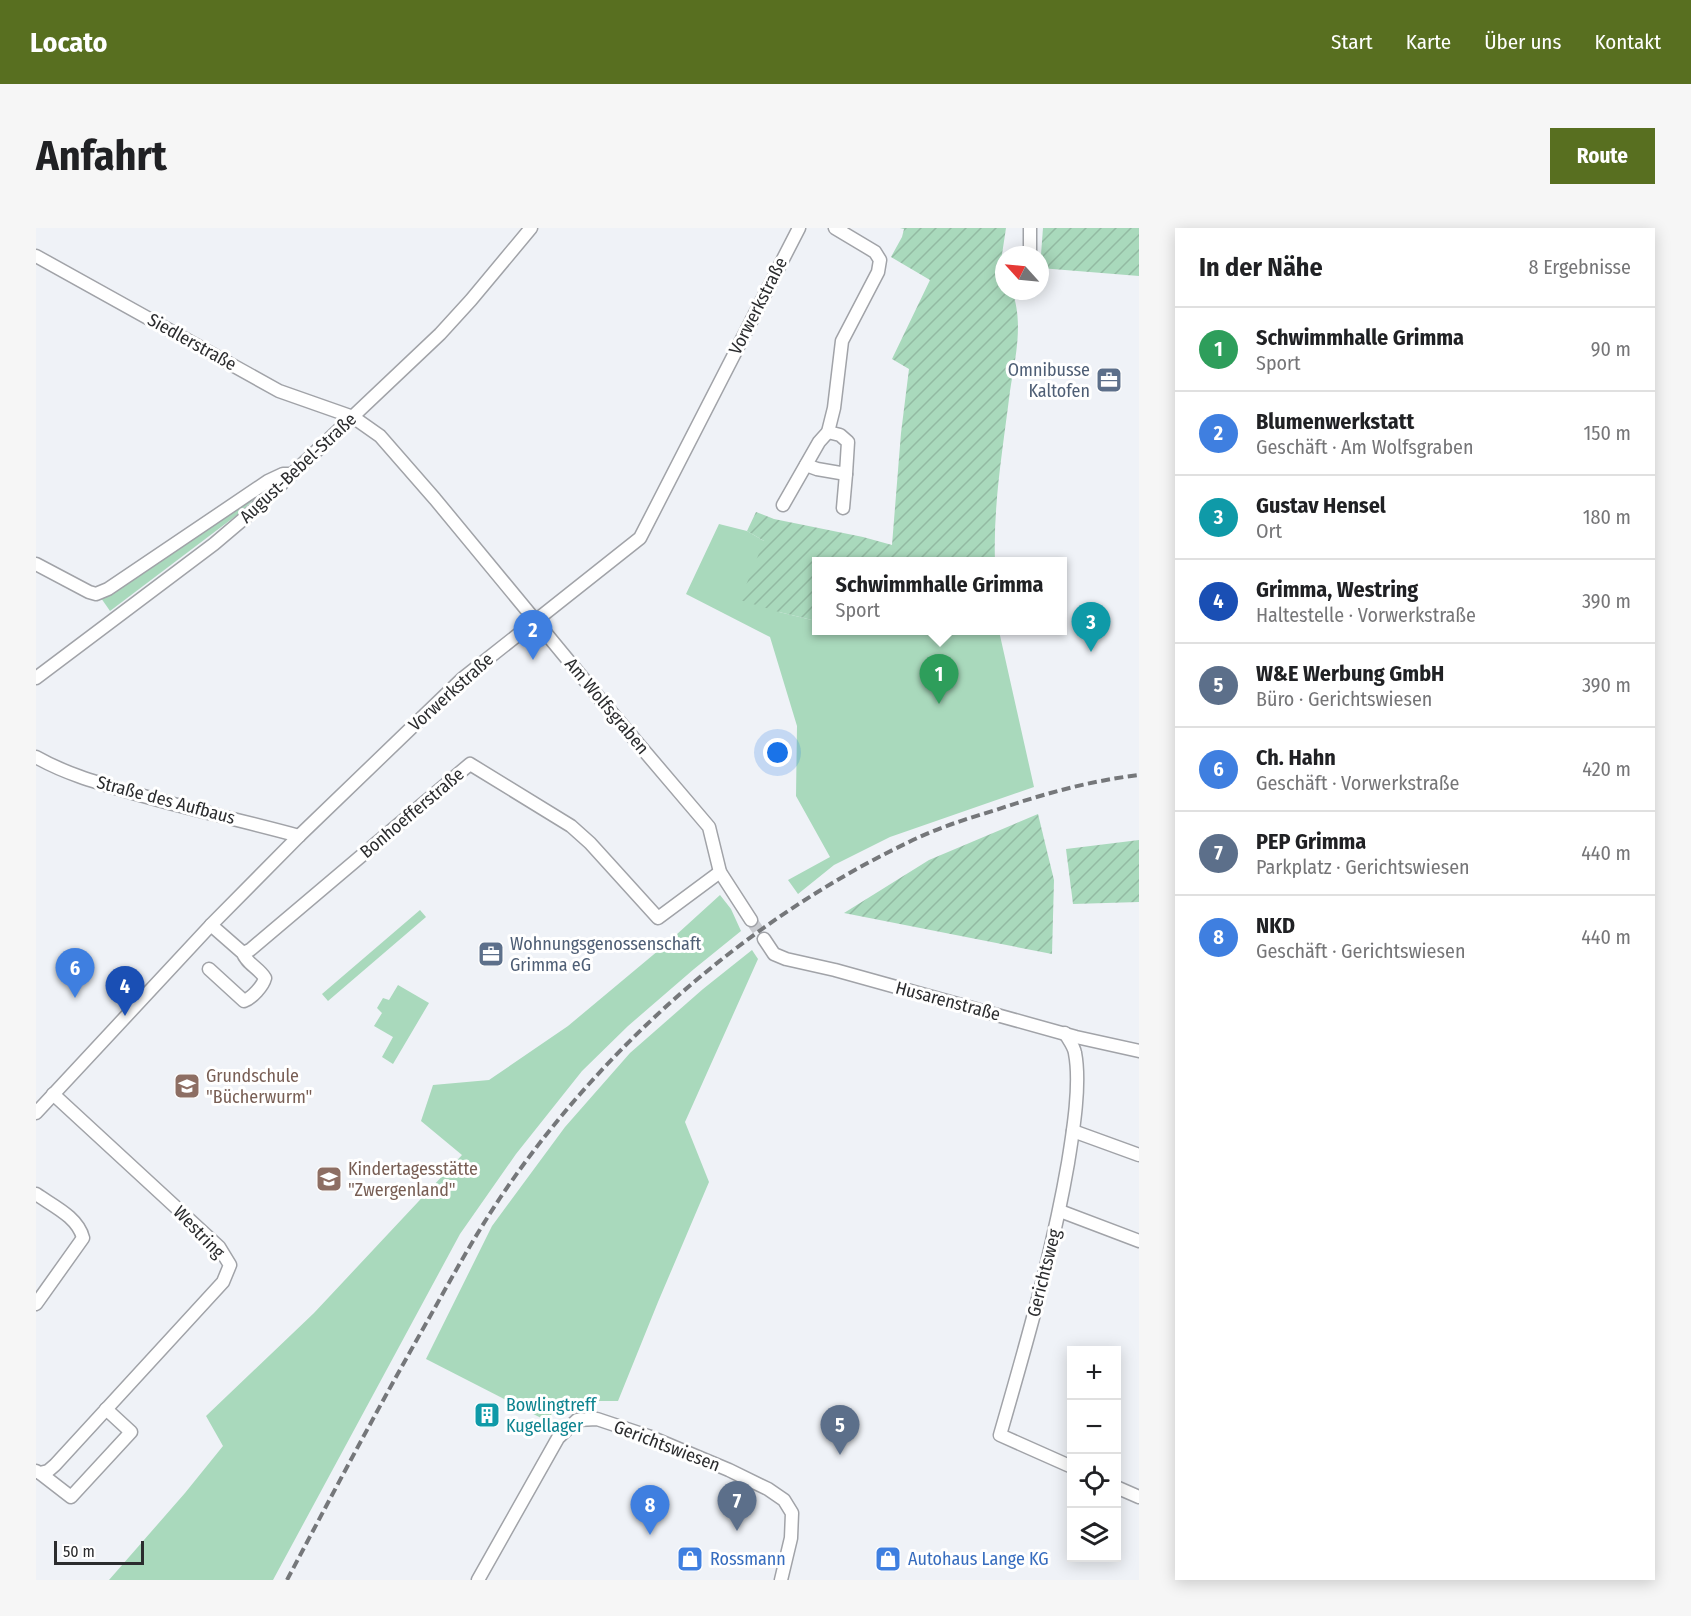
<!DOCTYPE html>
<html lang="de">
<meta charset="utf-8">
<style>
:root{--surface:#fff;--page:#f6f6f6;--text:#202124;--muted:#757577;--line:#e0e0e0;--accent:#586f20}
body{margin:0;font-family:"Fira Sans Condensed",sans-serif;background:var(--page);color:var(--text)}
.controls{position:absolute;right:18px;bottom:18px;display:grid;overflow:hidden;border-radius:0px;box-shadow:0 3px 15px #0003}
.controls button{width:54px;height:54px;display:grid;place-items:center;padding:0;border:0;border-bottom:2px solid var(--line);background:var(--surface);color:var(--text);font:30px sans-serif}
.compass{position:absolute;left:959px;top:18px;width:54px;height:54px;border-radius:50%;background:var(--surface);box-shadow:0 3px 15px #0003;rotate:297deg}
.scale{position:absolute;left:18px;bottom:15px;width:90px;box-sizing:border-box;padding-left:6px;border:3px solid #2b2c2e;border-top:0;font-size:16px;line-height:21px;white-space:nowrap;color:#2b2c2e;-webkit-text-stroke:4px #fff;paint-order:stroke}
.you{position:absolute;left:742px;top:525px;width:21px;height:21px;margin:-15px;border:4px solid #fff;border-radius:50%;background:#1a73e8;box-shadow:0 0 0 9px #1a73e833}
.badge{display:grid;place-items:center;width:39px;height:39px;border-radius:50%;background:var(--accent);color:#fff;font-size:20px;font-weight:700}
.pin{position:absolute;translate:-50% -50px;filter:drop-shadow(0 2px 3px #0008)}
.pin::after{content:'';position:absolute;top:32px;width:21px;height:18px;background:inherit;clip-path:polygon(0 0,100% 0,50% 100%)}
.popup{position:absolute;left:776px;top:329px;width:255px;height:78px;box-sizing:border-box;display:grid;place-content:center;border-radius:0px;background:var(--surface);filter:drop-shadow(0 2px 4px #0005);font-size:20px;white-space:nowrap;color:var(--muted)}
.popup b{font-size:22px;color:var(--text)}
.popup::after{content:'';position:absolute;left:50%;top:100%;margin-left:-12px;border:12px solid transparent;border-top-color:var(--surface)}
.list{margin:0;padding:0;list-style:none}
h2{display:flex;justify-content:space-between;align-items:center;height:78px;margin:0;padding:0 24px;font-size:26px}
h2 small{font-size:20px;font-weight:400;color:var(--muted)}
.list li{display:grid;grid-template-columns:39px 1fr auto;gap:18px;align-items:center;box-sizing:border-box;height:84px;padding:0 24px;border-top:2px solid var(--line)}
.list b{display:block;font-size:22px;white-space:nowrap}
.list p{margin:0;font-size:20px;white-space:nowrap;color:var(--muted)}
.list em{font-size:20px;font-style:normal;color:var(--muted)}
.icon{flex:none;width:33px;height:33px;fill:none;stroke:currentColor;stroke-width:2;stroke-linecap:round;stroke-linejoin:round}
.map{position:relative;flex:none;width:1103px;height:1352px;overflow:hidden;border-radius:0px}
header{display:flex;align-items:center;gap:36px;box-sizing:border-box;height:84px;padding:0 30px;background:var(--accent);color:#fff}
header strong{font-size:28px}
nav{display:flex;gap:33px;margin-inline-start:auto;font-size:21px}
.intro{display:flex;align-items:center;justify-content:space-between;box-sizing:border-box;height:144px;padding:0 36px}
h1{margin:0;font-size:42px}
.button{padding:15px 27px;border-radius:0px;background:var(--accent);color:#fff;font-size:21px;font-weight:700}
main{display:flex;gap:36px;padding:0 36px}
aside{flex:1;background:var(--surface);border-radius:0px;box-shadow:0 3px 15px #0003}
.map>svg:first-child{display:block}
.grass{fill:#a9d9bc}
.garden{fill:url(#garden-furrows)}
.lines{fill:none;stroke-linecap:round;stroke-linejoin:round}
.street-tunnel{stroke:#c8cacf;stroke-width:12;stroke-dasharray:12 6;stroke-linecap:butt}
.street-casing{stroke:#a1a3a8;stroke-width:15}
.street{stroke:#fff;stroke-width:12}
.rail{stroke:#75777a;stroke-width:4;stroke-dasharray:9 4.5;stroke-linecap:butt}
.labels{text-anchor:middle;stroke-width:6;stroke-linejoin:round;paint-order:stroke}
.street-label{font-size:18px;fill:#2b2c2e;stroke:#fff}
.service-label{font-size:18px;fill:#4e5e75;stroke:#fff;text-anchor:end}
.education-label{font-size:18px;fill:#785e54;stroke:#fff;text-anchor:start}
.culture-label{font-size:18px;fill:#0d838f;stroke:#fff;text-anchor:start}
.shop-label{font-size:18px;fill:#366cbe;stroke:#fff;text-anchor:start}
</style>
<header>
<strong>Locato</strong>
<nav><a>Start</a><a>Karte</a><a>Über uns</a><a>Kontakt</a></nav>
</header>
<div class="intro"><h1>Anfahrt</h1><a class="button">Route</a></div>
<main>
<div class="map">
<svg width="1103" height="1352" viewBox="0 0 1103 1352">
<defs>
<pattern id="garden-furrows" width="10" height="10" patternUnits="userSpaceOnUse" patternTransform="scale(1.5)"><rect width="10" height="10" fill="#a9d9bc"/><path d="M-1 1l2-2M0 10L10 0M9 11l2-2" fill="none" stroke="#92baa2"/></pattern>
</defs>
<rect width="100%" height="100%" fill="#eff2f7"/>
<!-- grass -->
<g class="grass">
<path d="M233 258 201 287 74 383 65 370Z"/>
<path d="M683 296 711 303 728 313 743 384 780 393V402L963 403 998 559 854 609 798 637 762 666 752 652 794 629 760 568 761 498 734 409 650 366Z"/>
<path d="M684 667 695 681 705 703 658 741 592 798 546 843 480 926 424 1006 237 1352H73L149 1265 187 1218 170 1188 278 1085 426 927 385 893 397 857 453 852 532 798 629 717Z"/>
<path d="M384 682 390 689 292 773 286 766Z"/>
<path d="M716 722 722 731 649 894 673 954 622 1074 582 1173H531L509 1192 390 1131 456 998 529 899 594 825 667 761Z"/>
<path d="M362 757 393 775 357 836 346 829 357 809 338 798 346 785 341 780 347 770 353 772Z"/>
</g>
<!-- garden -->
<g class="garden">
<path d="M864 0H970L965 33 968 42V63H976C988 95 979 131 974 163 967 220 957 277 959 333L780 334V393L743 384 704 372 728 313 711 303 720 284 738 291 827 309 856 317 865 205 873 141 856 131 894 52 855 29 866 9 868 1Z"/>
<path d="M1007 0H1103V48L1004 40Z"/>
<path d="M1002 586 1018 652 1016 726 808 685 893 632Z"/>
<path d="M1103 612V674L1037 676 1030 621Z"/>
</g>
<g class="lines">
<!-- street-tunnel -->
<path class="street-tunnel" d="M715 692 728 711"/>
<!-- street casing -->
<g class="street-casing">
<g id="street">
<path d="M994 0V27"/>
<path d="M0 28 243 163 317 189 344 208 399 271 565 472 673 599 684 644 715 692"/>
<path d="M770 237 781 241 810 246 812 214 804 207 792 204"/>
<path d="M747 277 783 214 792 204 798 180 806 113 842 44 844 32 839 24 799 0"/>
<path d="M807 280 810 246"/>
<path d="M0 336 53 364 60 366 72 361 232 253 247 246H254"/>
<path d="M0 450 178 316 218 282 404 106 435 72 495 0"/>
<path d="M0 529C28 545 59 554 90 563 147 580 205 592 263 608"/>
<path d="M728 711 738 726 750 731 799 742 1040 809 1103 823"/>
<path d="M207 725 214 722 434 536 535 598 554 615 622 690 684 644"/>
<path d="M173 741 208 773C216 770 227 758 229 750 223 740 210 735 207 725L175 697"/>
<path d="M1029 805C1032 811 1038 818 1039 825 1045 856 1037 904 1032 935 1016 1027 990 1117 964 1207L1036 1239"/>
<path d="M0 885 175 697 263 608 426 451 604 310 763 0"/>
<path d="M1037 903 1103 927"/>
<path d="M0 966C17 978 42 989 47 1010L0 1076"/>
<path d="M1024 983 1103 1013"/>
<path d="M0 1243 4 1245 12 1243 19 1237 187 1054 194 1037 183 1019 17 866"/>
<path d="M4 1245 35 1269 95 1204 70 1181"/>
<path d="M1080 1259 1103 1269"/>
<path d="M442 1352 522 1210 541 1192 561 1191 612 1208 693 1242 732 1261 748 1272 756 1285 755 1310 745 1352"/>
</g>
</g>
<!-- street -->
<use href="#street" class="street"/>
<!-- rail -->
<path class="rail" d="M251 1352C297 1265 343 1178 392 1092 415 1051 438 1009 464 970 564 821 711 691 873 614 901 600 930 591 960 582 1007 566 1053 553 1103 547"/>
</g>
<!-- icons -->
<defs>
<g id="office-square" transform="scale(1.35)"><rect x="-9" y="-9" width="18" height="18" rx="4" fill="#5c6f8a" stroke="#fff"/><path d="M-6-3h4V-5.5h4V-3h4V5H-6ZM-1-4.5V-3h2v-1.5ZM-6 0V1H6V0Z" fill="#fff"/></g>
<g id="school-square" transform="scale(1.35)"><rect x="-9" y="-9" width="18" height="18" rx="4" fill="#8d6e63" stroke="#fff"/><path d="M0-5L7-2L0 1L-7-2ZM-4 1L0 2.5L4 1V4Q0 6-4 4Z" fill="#fff"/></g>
<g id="building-square" transform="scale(1.35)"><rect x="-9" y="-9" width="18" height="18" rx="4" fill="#0f9aa8" stroke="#fff"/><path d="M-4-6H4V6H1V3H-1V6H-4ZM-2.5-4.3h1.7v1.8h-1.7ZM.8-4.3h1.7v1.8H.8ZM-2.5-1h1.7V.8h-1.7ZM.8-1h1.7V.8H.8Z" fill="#fff"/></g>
<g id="shop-square" transform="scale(1.35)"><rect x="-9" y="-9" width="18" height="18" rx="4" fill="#3f7fe0" stroke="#fff"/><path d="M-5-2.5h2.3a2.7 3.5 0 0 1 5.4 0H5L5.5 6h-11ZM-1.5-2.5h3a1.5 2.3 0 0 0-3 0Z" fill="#fff"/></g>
</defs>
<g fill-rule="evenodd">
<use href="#office-square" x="1073" y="152"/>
<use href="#office-square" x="455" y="726"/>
<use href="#school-square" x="151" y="858"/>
<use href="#school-square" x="293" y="951"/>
<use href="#building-square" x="451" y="1187"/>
<use href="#shop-square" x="654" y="1331"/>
<use href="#shop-square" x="852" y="1331"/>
</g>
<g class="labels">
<!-- street labels -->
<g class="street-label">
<text transform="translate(722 78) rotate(-63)" y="6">Vorwerkstraße</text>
<text transform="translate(156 114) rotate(29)" y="6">Siedlerstraße</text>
<text transform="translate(262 240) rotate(-43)" y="6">August-Bebel-Straße</text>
<text transform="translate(415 464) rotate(-42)" y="6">Vorwerkstraße</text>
<text transform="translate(571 478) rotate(50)" y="6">Am Wolfsgraben</text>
<text transform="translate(130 572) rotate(15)" y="6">Straße des Aufbaus</text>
<text transform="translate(376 585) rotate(-40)" y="6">Bonhoefferstraße</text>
<text transform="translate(912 773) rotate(15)" y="6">Husarenstraße</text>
<text transform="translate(163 1004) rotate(46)" y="6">Westring</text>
<text transform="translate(1008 1045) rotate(-76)" y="6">Gerichtsweg</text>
<text transform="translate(631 1218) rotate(21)" y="6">Gerichtswiesen</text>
</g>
<!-- service labels -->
<g class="service-label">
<text x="1054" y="148">Omnibusse<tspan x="1054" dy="21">Kaltofen</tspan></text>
<text x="474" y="722" text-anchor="start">Wohnungsgenossenschaft<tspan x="474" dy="21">Grimma eG</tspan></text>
</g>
<!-- education labels -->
<g class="education-label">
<text x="170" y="854">Grundschule<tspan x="170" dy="21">"Bücherwurm"</tspan></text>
<text x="312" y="947">Kindertagesstätte<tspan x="312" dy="21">"Zwergenland"</tspan></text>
</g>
<!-- culture labels -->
<g class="culture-label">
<text x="470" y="1183">Bowlingtreff<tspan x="470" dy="21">Kugellager</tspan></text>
</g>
<!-- shop labels -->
<g class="shop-label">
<text x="674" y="1337">Rossmann</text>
<text x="872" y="1337">Autohaus Lange KG</text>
</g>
</g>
</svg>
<div class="controls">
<button>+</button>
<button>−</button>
<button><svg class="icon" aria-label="locate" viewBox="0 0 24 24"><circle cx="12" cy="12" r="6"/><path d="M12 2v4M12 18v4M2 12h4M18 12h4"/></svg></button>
<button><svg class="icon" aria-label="layers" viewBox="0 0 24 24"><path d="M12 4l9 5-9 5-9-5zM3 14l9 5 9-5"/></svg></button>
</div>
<svg class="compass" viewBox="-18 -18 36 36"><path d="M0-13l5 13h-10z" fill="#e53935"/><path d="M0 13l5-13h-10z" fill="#757577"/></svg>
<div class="scale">50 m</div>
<div class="you"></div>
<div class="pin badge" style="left:903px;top:476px;background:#2e9e5b">1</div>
<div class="popup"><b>Schwimmhalle Grimma</b>Sport</div>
<div class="pin badge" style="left:497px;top:432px;background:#3f7fe0">2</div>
<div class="pin badge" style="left:1055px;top:424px;background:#0f9aa8">3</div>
<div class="pin badge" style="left:89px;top:788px;background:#1a4fb4">4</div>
<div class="pin badge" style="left:804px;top:1227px;background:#5c6f8a">5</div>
<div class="pin badge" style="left:39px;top:770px;background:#3f7fe0">6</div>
<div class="pin badge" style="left:701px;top:1303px;background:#5c6f8a">7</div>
<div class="pin badge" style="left:614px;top:1307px;background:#3f7fe0">8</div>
</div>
<aside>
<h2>In der Nähe<small>8 Ergebnisse</small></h2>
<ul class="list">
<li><span class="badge" style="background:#2e9e5b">1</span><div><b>Schwimmhalle Grimma</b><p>Sport</p></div><em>90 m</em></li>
<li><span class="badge" style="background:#3f7fe0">2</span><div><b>Blumenwerkstatt</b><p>Geschäft · Am Wolfsgraben</p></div><em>150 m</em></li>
<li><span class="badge" style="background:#0f9aa8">3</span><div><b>Gustav Hensel</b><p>Ort</p></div><em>180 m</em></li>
<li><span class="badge" style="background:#1a4fb4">4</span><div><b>Grimma, Westring</b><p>Haltestelle · Vorwerkstraße</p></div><em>390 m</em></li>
<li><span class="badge" style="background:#5c6f8a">5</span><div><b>W&amp;E Werbung GmbH</b><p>Büro · Gerichtswiesen</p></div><em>390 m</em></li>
<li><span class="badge" style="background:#3f7fe0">6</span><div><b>Ch. Hahn</b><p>Geschäft · Vorwerkstraße</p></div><em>420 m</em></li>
<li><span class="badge" style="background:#5c6f8a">7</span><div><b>PEP Grimma</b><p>Parkplatz · Gerichtswiesen</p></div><em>440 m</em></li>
<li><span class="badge" style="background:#3f7fe0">8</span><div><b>NKD</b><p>Geschäft · Gerichtswiesen</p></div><em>440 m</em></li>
</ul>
</aside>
</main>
